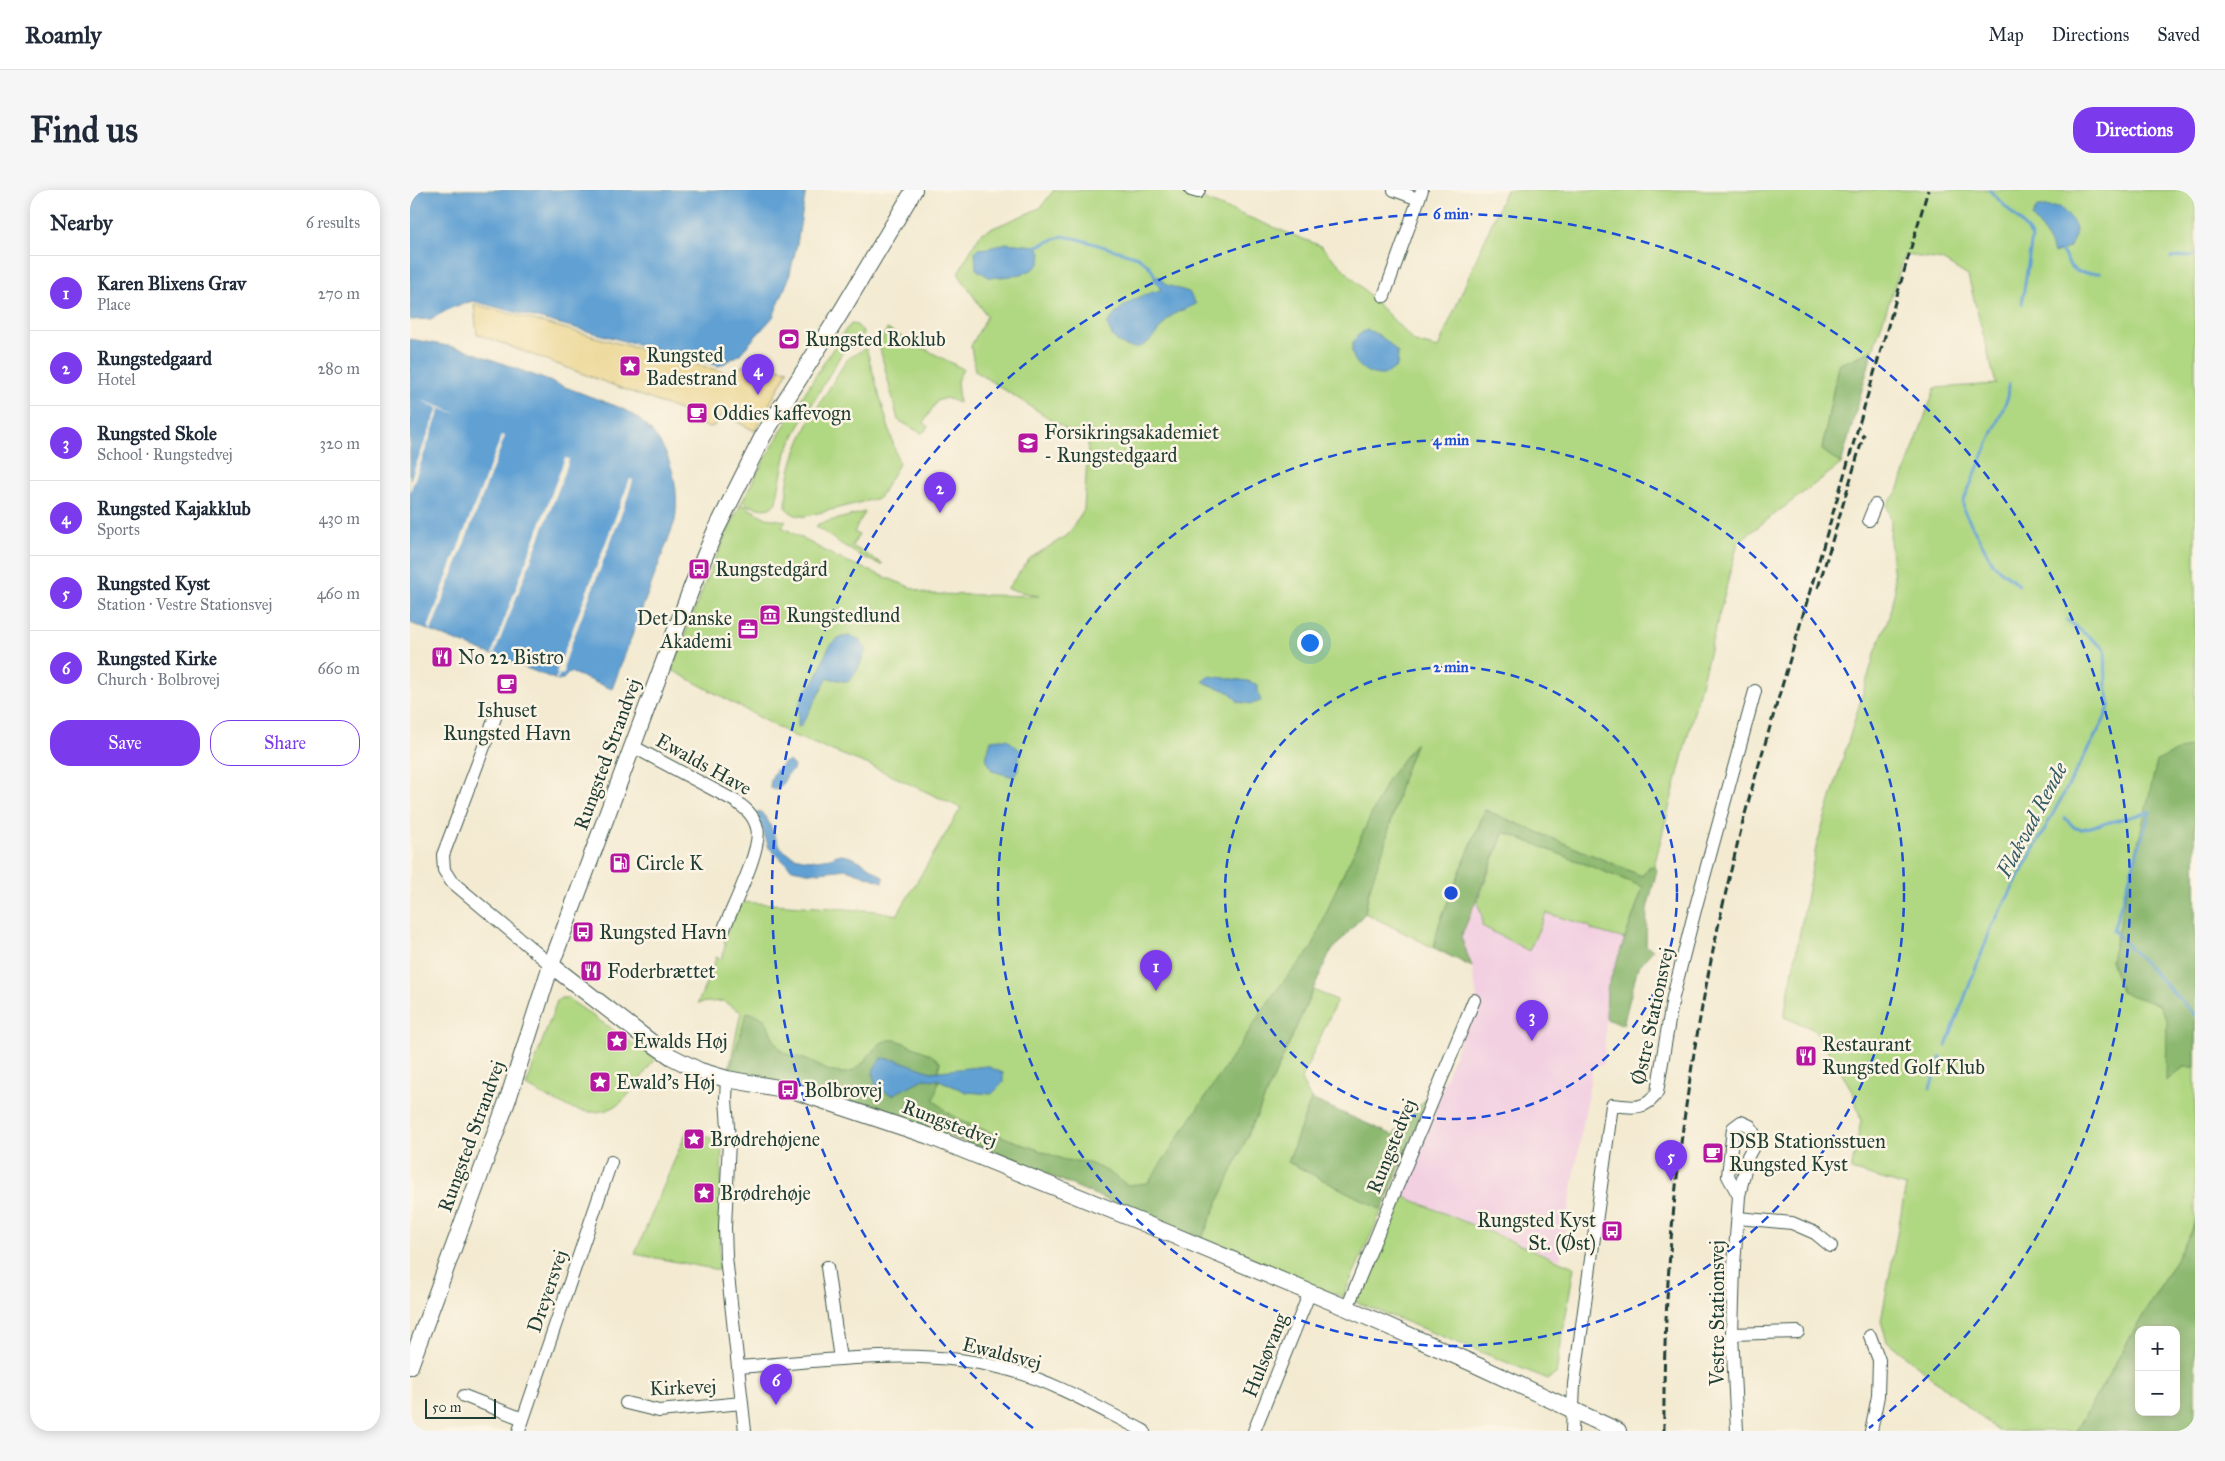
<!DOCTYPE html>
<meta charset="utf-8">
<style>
:root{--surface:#fff;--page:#f6f6f7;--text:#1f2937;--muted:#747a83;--line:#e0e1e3;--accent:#7c3aed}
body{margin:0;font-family:"IM FELL Great Primer",serif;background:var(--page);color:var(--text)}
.controls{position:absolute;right:15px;bottom:15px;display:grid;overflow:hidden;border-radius:10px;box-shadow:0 2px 12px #0003}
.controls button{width:45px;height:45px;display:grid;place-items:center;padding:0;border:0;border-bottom:1px solid var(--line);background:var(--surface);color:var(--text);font:25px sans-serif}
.scale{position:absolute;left:15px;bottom:12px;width:71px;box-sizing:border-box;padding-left:5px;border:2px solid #1f3d34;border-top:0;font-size:14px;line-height:18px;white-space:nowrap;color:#1f3d34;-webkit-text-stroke:4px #fcf5e5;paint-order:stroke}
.you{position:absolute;left:899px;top:452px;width:18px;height:18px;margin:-12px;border:4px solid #fff;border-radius:50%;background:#1a73e8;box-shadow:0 0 0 8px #1a73e833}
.badge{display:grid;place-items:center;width:32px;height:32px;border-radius:50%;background:var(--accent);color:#fff;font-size:16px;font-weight:700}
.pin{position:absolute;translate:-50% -41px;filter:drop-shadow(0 1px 2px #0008)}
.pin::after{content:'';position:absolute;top:26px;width:18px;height:15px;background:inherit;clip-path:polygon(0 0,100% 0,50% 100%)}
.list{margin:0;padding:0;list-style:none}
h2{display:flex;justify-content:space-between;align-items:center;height:65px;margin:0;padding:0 20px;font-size:21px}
h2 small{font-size:16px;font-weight:400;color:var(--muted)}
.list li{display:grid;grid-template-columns:32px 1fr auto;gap:15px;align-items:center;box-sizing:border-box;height:75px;padding:0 20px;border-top:1px solid var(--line)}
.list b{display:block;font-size:19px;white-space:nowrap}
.list p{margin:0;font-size:16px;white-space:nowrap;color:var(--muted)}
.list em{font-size:16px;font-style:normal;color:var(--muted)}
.actions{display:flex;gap:10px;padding:15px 20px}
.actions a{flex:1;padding:11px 0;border:1px solid var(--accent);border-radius:20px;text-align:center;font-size:18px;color:var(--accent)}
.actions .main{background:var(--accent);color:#fff}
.map{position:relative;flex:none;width:1785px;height:1241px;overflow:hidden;border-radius:20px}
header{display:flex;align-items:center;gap:30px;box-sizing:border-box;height:70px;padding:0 25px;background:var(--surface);border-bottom:1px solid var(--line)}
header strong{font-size:24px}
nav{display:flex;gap:28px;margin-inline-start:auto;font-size:18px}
.intro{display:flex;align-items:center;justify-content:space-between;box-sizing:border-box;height:120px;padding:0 30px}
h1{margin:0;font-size:35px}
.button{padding:12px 22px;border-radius:20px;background:var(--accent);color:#fff;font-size:18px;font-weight:700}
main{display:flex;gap:30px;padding:0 30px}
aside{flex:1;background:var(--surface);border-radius:20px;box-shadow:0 2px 12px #0003}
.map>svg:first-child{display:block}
.built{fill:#f2cfe1}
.green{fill:#b0d781;stroke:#688a5a}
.forest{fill:#8cb86f;stroke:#567a52;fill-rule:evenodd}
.sand{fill:#eeda9e;stroke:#868c69}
.water{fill:#61a0d3;stroke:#406e84}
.pier{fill:#f3ead1}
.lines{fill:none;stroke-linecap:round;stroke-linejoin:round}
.stream{stroke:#61a0d3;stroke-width:3}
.minor-casing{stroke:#3f574c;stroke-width:14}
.major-casing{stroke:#3f574c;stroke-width:18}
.minor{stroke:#fff;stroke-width:12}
.major{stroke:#fff;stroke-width:16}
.rail{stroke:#1f3d34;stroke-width:3;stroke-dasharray:8 4;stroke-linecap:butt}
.ring{fill:none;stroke:#1d4ed8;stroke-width:2.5;stroke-dasharray:9 6}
.labels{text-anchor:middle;stroke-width:5;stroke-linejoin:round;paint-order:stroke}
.poi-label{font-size:20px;fill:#1f3d34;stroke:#fcf5e5;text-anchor:start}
.street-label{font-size:20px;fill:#1f3d34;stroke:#fcf5e5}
.water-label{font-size:21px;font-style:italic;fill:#335b64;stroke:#fcf5e5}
.centre{fill:#1d4ed8;stroke:#fcf5e5;stroke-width:2.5}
.ring-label{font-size:15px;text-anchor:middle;font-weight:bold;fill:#1d4ed8;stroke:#fcf5e5;stroke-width:5;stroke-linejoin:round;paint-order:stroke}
</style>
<header>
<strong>Roamly</strong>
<nav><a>Map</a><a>Directions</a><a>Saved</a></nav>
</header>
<div class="intro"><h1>Find us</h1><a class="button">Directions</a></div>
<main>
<aside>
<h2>Nearby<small>6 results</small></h2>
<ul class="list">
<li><span class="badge">1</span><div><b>Karen Blixens Grav</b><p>Place</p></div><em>270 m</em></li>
<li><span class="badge">2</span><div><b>Rungstedgaard</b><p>Hotel</p></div><em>280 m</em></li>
<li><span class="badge">3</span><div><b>Rungsted Skole</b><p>School · Rungstedvej</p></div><em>320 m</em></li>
<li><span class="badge">4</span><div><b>Rungsted Kajakklub</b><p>Sports</p></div><em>430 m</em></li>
<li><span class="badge">5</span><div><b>Rungsted Kyst</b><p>Station · Vestre Stationsvej</p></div><em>460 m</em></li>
<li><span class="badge">6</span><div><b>Rungsted Kirke</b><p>Church · Bolbrovej</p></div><em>660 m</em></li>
</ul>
<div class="actions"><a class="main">Save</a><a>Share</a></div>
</aside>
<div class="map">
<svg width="1785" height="1241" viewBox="0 0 1785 1241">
<rect width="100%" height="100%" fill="#fcf5e5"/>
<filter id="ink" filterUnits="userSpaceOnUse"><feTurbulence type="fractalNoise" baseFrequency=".02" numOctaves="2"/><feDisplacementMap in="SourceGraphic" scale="10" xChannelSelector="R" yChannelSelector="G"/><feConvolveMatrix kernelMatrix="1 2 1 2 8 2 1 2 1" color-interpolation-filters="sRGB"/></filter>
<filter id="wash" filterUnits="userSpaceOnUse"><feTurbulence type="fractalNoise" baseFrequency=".0096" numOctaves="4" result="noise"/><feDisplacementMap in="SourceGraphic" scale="20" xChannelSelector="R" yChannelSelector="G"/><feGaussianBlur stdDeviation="1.12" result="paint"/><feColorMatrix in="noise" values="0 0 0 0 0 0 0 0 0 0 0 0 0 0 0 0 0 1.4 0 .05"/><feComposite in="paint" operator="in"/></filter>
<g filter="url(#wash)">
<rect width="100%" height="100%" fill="#f3ead1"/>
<!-- built -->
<path class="built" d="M1094 641 1235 697 1197 799 1194 874 1182 880 1150 1070 990 1005 1067 807 1062 777 1051 747Z"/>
<!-- green -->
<g class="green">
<path d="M644 0H761L780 4 911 56 1005 152 1028 158 1096 0H1785V1030L1781 1043 1666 1241H1588L1477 1151 1471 1131 1496 996 1441 980 1451 931 1443 902 1405 840 1374 827 1406 657 1466 460 1479 427 1485 399 1480 349 1481 331 1477 315 1488 301 1525 198 1586 194 1558 86 1532 70 1495 65 1463 160 1428 175 1412 259 1431 274 1328 352 1244 676 1239 677 1232 686 1075 620 1029 734 1024 758 955 723C961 682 980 645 988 605L790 1039 680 994 342 880 319 878 331 822 313 811 288 813 307 766 311 770 315 756 314 748 331 712 467 721 487 725 551 618 459 575 384 546 262 480C283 423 304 366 332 312 361 254 398 198 433 143L441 134 447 135 453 141 452 151 432 163 387 240 376 262 366 312C359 323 349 318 337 315L333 310 331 314 356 328 376 331 372 337 426 367 517 404 629 406 597 399 620 368 658 345 674 319 678 253 565 181 561 156 577 126 549 85V81L571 43 630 18Z"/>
<path d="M477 139 553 179 547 191 549 213 536 208 527 211 515 230 514 233 518 236 515 241 511 243 488 230 469 155Z"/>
<path d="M456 158 489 274 469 308 396 326C388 327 381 324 376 318 376 259 405 223 434 174L439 168Z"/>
<path d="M455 322 444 342 449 345 442 356 473 374 472 375C447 367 428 351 406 337L408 334Z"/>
<path d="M1094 642 1234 697 1215 749 1182 740 1179 736 1136 723 1119 761 1072 736V725L1067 712Z"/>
<path d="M903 800 927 810 891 890 901 909 878 972 972 1020 933 1107 791 1050Z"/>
<path d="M151 808H157L245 869C236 880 219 907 209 914 178 935 145 910 116 896L147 811Z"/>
<path d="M278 938 312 953 309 1080 225 1064Z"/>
<path d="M990 1005 1164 1077 1146 1184 1138 1189 944 1111Z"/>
</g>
<!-- forest -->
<g class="forest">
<path d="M1463 160 1431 274 1412 260 1428 175Z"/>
<path d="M1006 552 992 590 974 657 959 700 955 723 919 764 791 1050 599 968 476 923 320 879 337 822C362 828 355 834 366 853 373 867 382 864 394 869 409 874 416 883 433 883 458 883 460 847 485 850 491 851 498 855 503 857 513 861 522 864 530 872L528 881 521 882 506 877 482 905 513 889 529 890 524 910 539 924 556 933 655 970 677 972 697 981 717 995 738 993 867 799 902 758 922 708 978 589Z"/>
<path d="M1785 555V877H1774L1756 891 1757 830 1749 815 1711 802 1701 770 1747 571 1771 559Z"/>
<path d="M1075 620 1232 686 1239 677 1244 676 1247 680 1237 719 1236 756 1243 760 1228 777 1213 835 1196 829 1197 799 1233 697 1094 642 1051 747 1062 777 1024 758 1029 734Z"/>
<path d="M1020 904 972 1020 878 972 901 909 983 945Z"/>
<path d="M1785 1030V1241H1666L1781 1043ZM1729 1140H1766V1222H1729Z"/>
</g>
<!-- sand -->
<path class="sand" d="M64 114 318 183 337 174 378 180 345 241 312 224 304 236 298 237 278 230 280 224 67 144Z"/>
<!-- water -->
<g class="water">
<path d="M0 0H396L387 54 379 88 363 127 329 165 309 176 63 111 43 117 21 129 0 130Z"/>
<path d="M1627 17H1650C1665 34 1672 36 1659 58L1644 63 1633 40 1622 27Z"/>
<path d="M596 53 627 56 631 62 630 73C618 87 596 86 580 88L566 79 565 62 567 59 579 58Z"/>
<path d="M745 86 749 87 757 95 779 102 786 114C779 118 771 120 764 124 747 136 739 167 713 155 703 150 701 144 697 134 710 115 728 105 751 100L744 90Z"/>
<path d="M957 140C969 143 980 153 988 163L987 176C982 180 976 186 970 185 945 184 928 152 957 140Z"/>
<path d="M0 149 54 159 211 218C254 239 272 286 265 331L202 499 160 482 152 490H147L0 433Z"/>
<path d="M439 446 449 449 456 460 447 481 438 492 418 488 391 536 388 537C388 527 388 512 394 503 397 498 403 494 406 488 416 470 414 448 439 446Z"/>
<path d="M799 486 838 491 848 495V503L851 511 842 514 828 512C817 495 807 501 793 491Z"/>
<path d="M590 549H597L610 560 608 580 604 587 582 581 576 568 581 550Z"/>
<path d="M379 571 384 576 383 580 377 585 372 595 366 599 360 598C360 585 368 575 379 571Z"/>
<path d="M349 621C363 629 362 652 376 662 388 671 405 671 420 668 424 667 426 664 431 665 447 666 461 678 474 688L473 692 436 679 402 683 382 679 359 658 347 624Z"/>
<path d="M472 868 487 870 521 882 577 876 593 883V893L582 904 556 902 529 890 513 889 482 905 467 898C461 884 462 878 472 868Z"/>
</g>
<!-- pier -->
<g class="pier">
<path d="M8 209 49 224 28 218 30 220 0 302V291L28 218Z"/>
<path d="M92 245 95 246 21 441 19 440V436L44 368Z"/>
<path d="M155 268 159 269 154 285 84 465H82L83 460Z"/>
<path d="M220 289 223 290 217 309 162 452 153 478 155 480 153 485 150 484 147 490 145 489 148 484 146 483Z"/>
</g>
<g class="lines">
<!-- stream -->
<g class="stream">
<path d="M1579 0 1610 31 1622 47 1612 114"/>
<path d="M627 56 653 46 668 49 728 67 740 77 745 86"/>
<path d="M1650 58C1664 82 1660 84 1690 83"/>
<path d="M1761 68 1785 65"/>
<path d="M1599 194 1598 207 1553 312 1554 321 1583 374 1609 395"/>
<path d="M1655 628 1665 638 1672 639 1740 622 1703 740 1785 825"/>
<path d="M1536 856 1582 736 1695 528 1700 514 1696 496 1695 459 1657 430"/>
<path d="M1520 898 1531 867"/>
</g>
</g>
</g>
<g filter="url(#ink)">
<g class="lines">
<!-- minor casing -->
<g class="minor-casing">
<g id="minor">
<path d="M781 0 788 2 789 0"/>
<path d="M984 0 1008 9"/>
<path d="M974 106 1012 0"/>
<path d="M1459 330 1465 315"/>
<path d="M86 525 33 665 34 680 41 691 141 775"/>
<path d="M222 556 325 611C335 618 344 625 347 638 353 657 321 720 313 741"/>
<path d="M317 889 316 909 319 951 315 1037 316 1067 335 1241"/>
<path d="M1328 1028 1382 1033 1405 1043 1421 1056"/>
<path d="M417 1077 430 1169"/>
<path d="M937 1118 1064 810"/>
<path d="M1322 1144 1388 1142"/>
<path d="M1460 1146 1469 1170 1468 1206 1461 1241"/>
<path d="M328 1177C419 1171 511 1155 600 1180 645 1192 692 1220 734 1241"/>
<path d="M54 1206 113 1229"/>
<path d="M216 1213 249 1221 332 1213"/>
<path d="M109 1241 201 972"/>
<path d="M844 1241 900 1102"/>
<path d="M1162 1241 1164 1194 1202 915C1220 917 1237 921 1247 902L1263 807 1286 716 1345 501"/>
<path d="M1327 1241 1322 1144 1324 1076 1329 1006 1338 966 1344 955 1345 946 1340 936 1331 932 1323 938 1318 986 1329 1006"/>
</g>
</g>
<!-- major casing -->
<g class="major-casing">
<g id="major">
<path d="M141 775 246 856 262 867 290 881 317 889 385 901 519 946 758 1043 937 1118 1062 1173 1208 1241"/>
<path d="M0 1176 99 906 141 775 283 394 304 344 353 246 431 122 504 0"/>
</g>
</g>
<!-- minor -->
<use href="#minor" class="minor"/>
<!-- major -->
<use href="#major" class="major"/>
<!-- rail -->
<g class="rail">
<path d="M1408 398 1454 244"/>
<path d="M1254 1241C1252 1023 1285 808 1342 598L1518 0"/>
</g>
</g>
</g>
<!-- distance rings -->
<g class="ring">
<circle cx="1041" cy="703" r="226"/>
<circle cx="1041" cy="703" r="453"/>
<path d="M623 1238A679 679 0 1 1 1459 1238"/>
</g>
<!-- icons -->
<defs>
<g id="stadium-square" transform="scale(1.125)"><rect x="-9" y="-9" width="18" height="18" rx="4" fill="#b5179e" stroke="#fcf5e5"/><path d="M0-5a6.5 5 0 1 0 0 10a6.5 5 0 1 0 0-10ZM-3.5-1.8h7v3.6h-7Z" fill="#fff"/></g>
<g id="sight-square" transform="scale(1.125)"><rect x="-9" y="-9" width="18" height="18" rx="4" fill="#b5179e" stroke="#fcf5e5"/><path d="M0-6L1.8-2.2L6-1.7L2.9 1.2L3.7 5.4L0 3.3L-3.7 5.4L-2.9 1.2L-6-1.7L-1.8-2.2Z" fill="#fff"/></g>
<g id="cafe-square" transform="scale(1.125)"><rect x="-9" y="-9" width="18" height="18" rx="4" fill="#b5179e" stroke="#fcf5e5"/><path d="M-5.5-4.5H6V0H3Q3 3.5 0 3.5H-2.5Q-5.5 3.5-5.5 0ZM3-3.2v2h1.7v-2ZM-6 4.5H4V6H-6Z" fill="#fff"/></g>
<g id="school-square" transform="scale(1.125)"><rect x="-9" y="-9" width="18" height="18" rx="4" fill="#b5179e" stroke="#fcf5e5"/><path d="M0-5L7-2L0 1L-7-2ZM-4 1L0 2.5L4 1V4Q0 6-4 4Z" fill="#fff"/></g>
<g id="bus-square" transform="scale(1.125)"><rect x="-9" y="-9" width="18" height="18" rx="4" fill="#b5179e" stroke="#fcf5e5"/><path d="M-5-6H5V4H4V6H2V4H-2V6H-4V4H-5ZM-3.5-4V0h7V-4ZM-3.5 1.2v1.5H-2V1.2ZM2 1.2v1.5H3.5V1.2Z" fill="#fff"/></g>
<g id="museum-square" transform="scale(1.125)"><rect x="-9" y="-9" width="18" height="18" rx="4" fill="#b5179e" stroke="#fcf5e5"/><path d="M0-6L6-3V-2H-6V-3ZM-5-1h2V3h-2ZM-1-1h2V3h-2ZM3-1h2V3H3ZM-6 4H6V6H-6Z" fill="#fff"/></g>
<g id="office-square" transform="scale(1.125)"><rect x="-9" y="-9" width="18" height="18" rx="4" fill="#b5179e" stroke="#fcf5e5"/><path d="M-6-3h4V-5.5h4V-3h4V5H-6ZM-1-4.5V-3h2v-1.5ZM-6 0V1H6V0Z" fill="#fff"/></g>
<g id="restaurant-square" transform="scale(1.125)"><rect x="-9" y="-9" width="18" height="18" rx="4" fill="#b5179e" stroke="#fcf5e5"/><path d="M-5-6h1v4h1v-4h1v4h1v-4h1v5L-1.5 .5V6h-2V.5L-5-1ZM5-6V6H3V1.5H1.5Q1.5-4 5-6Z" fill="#fff"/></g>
<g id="fuel-square" transform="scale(1.125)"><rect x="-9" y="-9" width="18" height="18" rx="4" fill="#b5179e" stroke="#fcf5e5"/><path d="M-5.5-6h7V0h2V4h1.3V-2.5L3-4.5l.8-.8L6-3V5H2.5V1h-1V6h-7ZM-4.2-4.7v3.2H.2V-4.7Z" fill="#fff"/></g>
</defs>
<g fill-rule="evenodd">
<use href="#stadium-square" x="379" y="149"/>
<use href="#sight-square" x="220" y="176"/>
<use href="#cafe-square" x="287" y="223"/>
<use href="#school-square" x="618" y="253"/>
<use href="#bus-square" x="289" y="379"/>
<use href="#museum-square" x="360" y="425"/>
<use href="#office-square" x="338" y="439"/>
<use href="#restaurant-square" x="32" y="467"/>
<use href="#cafe-square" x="97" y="494"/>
<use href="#fuel-square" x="210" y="673"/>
<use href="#bus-square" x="173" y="742"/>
<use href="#restaurant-square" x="181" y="781"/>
<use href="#sight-square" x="207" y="851"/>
<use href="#restaurant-square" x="1396" y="866"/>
<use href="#sight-square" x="190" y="892"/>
<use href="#bus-square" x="378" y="900"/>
<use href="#sight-square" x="284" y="949"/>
<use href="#cafe-square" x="1303" y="963"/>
<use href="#sight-square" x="294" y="1003"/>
<use href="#bus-square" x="1202" y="1041"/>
</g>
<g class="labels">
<!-- poi labels -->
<g class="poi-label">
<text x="395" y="156">Rungsted Roklub</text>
<text x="236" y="172">Rungsted<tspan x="236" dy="23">Badestrand</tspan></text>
<text x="303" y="230">Oddies kaffevogn</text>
<text x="634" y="249">Forsikringsakademiet<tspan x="634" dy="23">- Rungstedgaard</tspan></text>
<text x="305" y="386">Rungstedgård</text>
<text x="376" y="432">Rungstedlund</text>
<text x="322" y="435" text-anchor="end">Det Danske<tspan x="322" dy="23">Akademi</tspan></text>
<text x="48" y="474">No 22 Bistro</text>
<text x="97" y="527" text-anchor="middle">Ishuset<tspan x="97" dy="23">Rungsted Havn</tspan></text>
<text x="226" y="680">Circle K</text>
<text x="189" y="749">Rungsted Havn</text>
<text x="197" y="788">Foderbrættet</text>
<text x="223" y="858">Ewalds Høj</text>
<text x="1412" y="861">Restaurant<tspan x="1412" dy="23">Rungsted Golf Klub</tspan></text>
<text x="206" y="899">Ewald's Høj</text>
<text x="394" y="907">Bolbrovej</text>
<text x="300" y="956">Brødrehøjene</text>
<text x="1319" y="958">DSB Stationsstuen<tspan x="1319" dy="23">Rungsted Kyst</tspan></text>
<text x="310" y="1010">Brødrehøje</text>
<text x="1186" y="1037" text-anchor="end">Rungsted Kyst<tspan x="1186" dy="23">St. (Øst)</tspan></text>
</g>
<!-- street labels -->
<g class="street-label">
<text transform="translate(197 564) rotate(-70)" y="7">Rungsted Strandvej</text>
<text transform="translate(294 574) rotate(29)" y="7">Ewalds Have</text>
<text transform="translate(1242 826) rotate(-78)" y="7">Østre Stationsvej</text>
<text transform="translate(540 933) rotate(21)" y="7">Rungstedvej</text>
<text transform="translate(61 946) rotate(-70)" y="7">Rungsted Strandvej</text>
<text transform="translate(981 956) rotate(-68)" y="7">Rungstedvej</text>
<text transform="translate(137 1101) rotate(-71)" y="7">Dreyersvej</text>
<text transform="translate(1307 1123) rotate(-90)" y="7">Vestre Stationsvej</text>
<text transform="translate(592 1163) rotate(14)" y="7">Ewaldsvej</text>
<text transform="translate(855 1165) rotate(-68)" y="7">Hulsøvang</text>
<text transform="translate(273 1197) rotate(-2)" y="7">Kirkevej</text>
</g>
<!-- water labels -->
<g class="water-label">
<text transform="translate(1622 630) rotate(-62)" y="7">Flakvad Rende</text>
</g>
</g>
<circle cx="1041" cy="703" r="8" class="centre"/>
<g class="ring-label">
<text x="1041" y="29">6 min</text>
<text x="1041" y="255">4 min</text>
<text x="1041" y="482">2 min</text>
</g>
</svg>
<div class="controls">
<button>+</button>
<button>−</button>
</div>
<div class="scale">50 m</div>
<div class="you"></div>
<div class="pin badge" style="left:746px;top:801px">1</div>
<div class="pin badge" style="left:530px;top:323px">2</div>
<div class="pin badge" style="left:1122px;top:851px">3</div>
<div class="pin badge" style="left:348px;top:205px">4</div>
<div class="pin badge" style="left:1261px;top:991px">5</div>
<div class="pin badge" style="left:366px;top:1215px">6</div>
</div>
</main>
